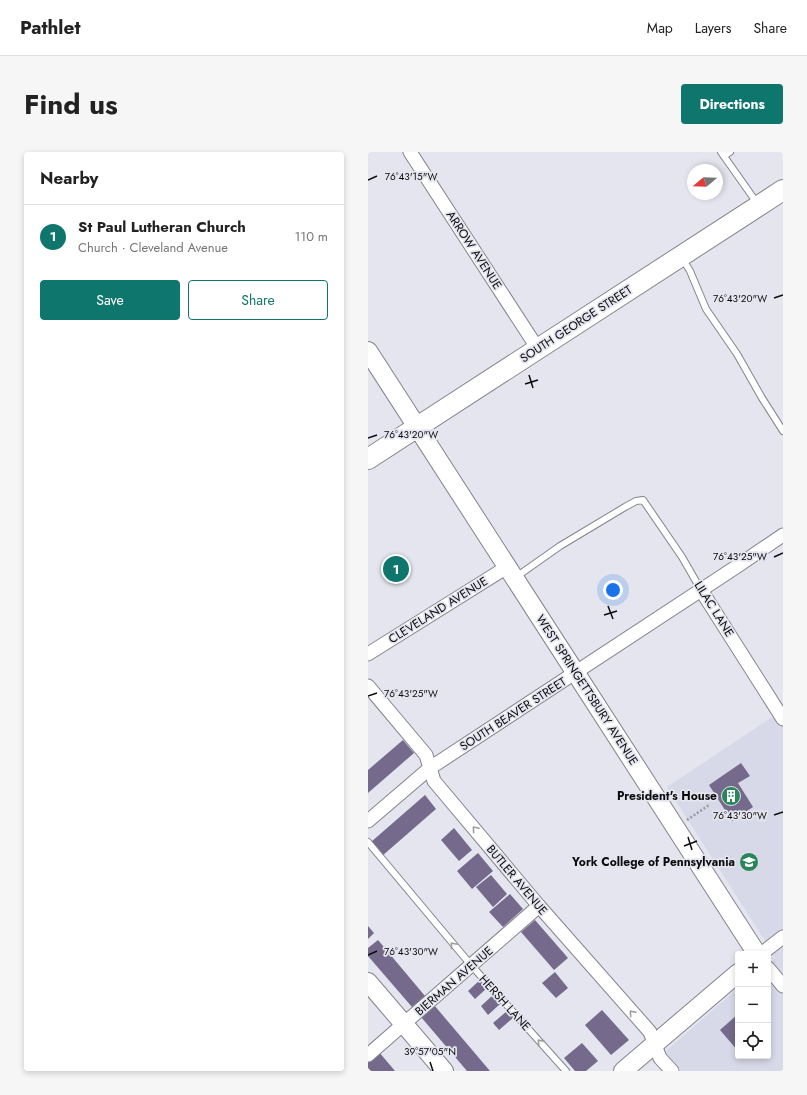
<!DOCTYPE html>
<meta charset="utf-8">
<style>
:root{--surface:#fff;--page:#f6f6f6;--text:#222;--muted:#767676;--line:#e0e0e0;--accent:#0f766e}
body{margin:0;font-family:Jost,sans-serif;background:var(--page);color:var(--text)}
.controls{position:absolute;right:12px;bottom:12px;display:grid;overflow:hidden;border-radius:4px;box-shadow:0 2px 6px #0003}
.controls button{width:36px;height:36px;display:grid;place-items:center;padding:0;border:0;border-bottom:1px solid var(--line);background:var(--surface);color:var(--text);font:20px sans-serif}
.compass{position:absolute;left:319px;top:12px;width:36px;height:36px;border-radius:50%;background:var(--surface);box-shadow:0 2px 6px #0003;rotate:251deg}
.you{position:absolute;left:245px;top:438px;width:14px;height:14px;margin:-10px;border:3px solid #fff;border-radius:50%;background:#1a73e8;box-shadow:0 0 0 6px #1a73e833}
.badge{display:grid;place-items:center;width:26px;height:26px;border-radius:50%;background:var(--accent);color:#fff;font-size:13px;font-weight:700}
.pin{position:absolute;translate:-50% -50%;border:2px solid #fff;box-shadow:0 1px 4px #0006}
.list{margin:0;padding:0;list-style:none}
h2{display:flex;justify-content:space-between;align-items:center;height:52px;margin:0;padding:0 16px;font-size:17px}
h2 small{font-size:13px;font-weight:400;color:var(--muted)}
.list li{display:grid;grid-template-columns:26px 1fr auto;gap:12px;align-items:center;box-sizing:border-box;height:64px;padding:0 16px;border-top:1px solid var(--line)}
.list b{display:block;font-size:15px;white-space:nowrap}
.list p{margin:0;font-size:13px;white-space:nowrap;color:var(--muted)}
.list em{font-size:13px;font-style:normal;color:var(--muted)}
.actions{display:flex;gap:8px;padding:12px 16px}
.actions a{flex:1;padding:9px 0;border:1px solid var(--accent);border-radius:4px;text-align:center;font-size:14px;color:var(--accent)}
.actions .main{background:var(--accent);color:#fff}
.icon{flex:none;width:22px;height:22px;fill:none;stroke:currentColor;stroke-width:2;stroke-linecap:round;stroke-linejoin:round}
.map{position:relative;flex:none;width:415px;height:919px;overflow:hidden;border-radius:4px}
header{display:flex;align-items:center;gap:24px;box-sizing:border-box;height:56px;padding:0 20px;background:var(--surface);border-bottom:1px solid var(--line)}
header strong{font-size:19px}
nav{display:flex;gap:22px;margin-inline-start:auto;font-size:14px}
.intro{display:flex;align-items:center;justify-content:space-between;box-sizing:border-box;height:96px;padding:0 24px}
h1{margin:0;font-size:28px}
.button{padding:10px 18px;border-radius:4px;background:var(--accent);color:#fff;font-size:14px;font-weight:700}
main{display:flex;gap:24px;padding:0 24px}
aside{flex:1;background:var(--surface);border-radius:4px;box-shadow:0 2px 6px #0003}
.map>svg:first-child{display:block}
.built{fill:#d7d8e8}
.building{fill:#756a8c}
.lines{fill:none;stroke-linecap:round;stroke-linejoin:round}
.lane-casing{stroke:#83838b;stroke-width:8}
.street-casing{stroke:#83838b;stroke-width:15}
.secondary-casing{stroke:#83838b;stroke-width:20}
.primary-casing{stroke:#83838b;stroke-width:22}
.path{stroke:#999aa0;stroke-width:2.5;stroke-dasharray:2 2;stroke-linecap:butt}
.lane{stroke:#fff;stroke-width:6}
.street{stroke:#fff;stroke-width:13}
.secondary{stroke:#fff;stroke-width:18}
.primary{stroke:#fff;stroke-width:20}
.oneway{stroke:#9e9e9f}
.ticks{fill:none;stroke:#0c0c0e;stroke-width:1.5}
.labels{text-anchor:middle;stroke-width:3.5;stroke-linejoin:round;paint-order:stroke}
.street-label{font-size:12px;fill:#0c0c0e;stroke:#e4e5ee}
.poi-label{font-size:12px;font-weight:bold;fill:#0c0c0e;stroke:#e4e5ee;text-anchor:end}
.ticks-label{font-size:10px;text-anchor:middle;fill:#0c0c0e;stroke:#e4e5ee;stroke-width:3.5;stroke-linejoin:round;paint-order:stroke}
</style>
<header>
<strong>Pathlet</strong>
<nav><a>Map</a><a>Layers</a><a>Share</a></nav>
</header>
<div class="intro"><h1>Find us</h1><a class="button">Directions</a></div>
<main>
<aside>
<h2>Nearby<small></small></h2>
<ul class="list">
<li><span class="badge">1</span><div><b>St Paul Lutheran Church</b><p>Church · Cleveland Avenue</p></div><em>110 m</em></li>
</ul>
<div class="actions"><a class="main">Save</a><a>Share</a></div>
</aside>
<div class="map">
<svg width="415" height="919" viewBox="0 0 415 919">
<rect width="100%" height="100%" fill="#e4e5ee"/>
<!-- built -->
<path class="built" d="M415 558V919H312L300 904 298 899 370 836V904H400V813L408 806 299 635Z"/>
<!-- building -->
<g class="building">
<path d="M35 588 46 601 0 641V618Z"/>
<path d="M373 611 382 624 370 631 385 655 364 669 341 633Z"/>
<path d="M57 643 68 657 14 704 3 690Z"/>
<path d="M86 676 104 698 91 709 73 688Z"/>
<path d="M110 701 125 719 104 737 89 719Z"/>
<path d="M123 723 139 742 125 755 108 735Z"/>
<path d="M142 742 155 757 135 775 121 760Z"/>
<path d="M167 768 200 806 186 818 153 780Z"/>
<path d="M0 774 6 781 0 787Z"/>
<path d="M10 788 57 844 44 855 0 804V796Z"/>
<path d="M187 820 200 836 188 846 174 831Z"/>
<path d="M112 828 119 836 107 847 100 839Z"/>
<path d="M125 843 132 852 120 863 113 854Z"/>
<path d="M66 853 122 919H99L53 865Z"/>
<path d="M234 858 261 888 243 903 217 873Z"/>
<path d="M139 859 145 866 131 878 125 871Z"/>
<path d="M370 862V899L352 878Z"/>
<path d="M214 891 230 909 218 919H207L196 906Z"/>
<path d="M11 900 27 919H3L0 916V910Z"/>
</g>
<g class="lines">
<!-- lane casing -->
<g class="lane-casing">
<g id="lane">
<path d="M353 0 389 51"/>
<path d="M356 4 362 0"/>
<path d="M314 106 322 119 338 157 369 202 394 246 415 279"/>
<path d="M148 425 192 394 257 355 268 349 275 348 314 405 333 438"/>
<path d="M0 690 103 813 198 919"/>
</g>
</g>
<!-- street casing -->
<g class="street-casing">
<g id="street">
<path d="M42 0 170 197"/>
<path d="M333 438 415 567"/>
<path d="M0 502 139 415"/>
<path d="M0 534 58 603 66 629 171 754 282 880 292 906 304 919"/>
<path d="M0 669 62 616 368 415 415 383"/>
<path d="M393 802 415 785"/>
<path d="M400 816 415 834"/>
<path d="M0 903 171 754"/>
</g>
</g>
<!-- secondary casing -->
<g class="secondary-casing">
<g id="secondary">
<path d="M0 199 389 802"/>
<path d="M0 830 76 919"/>
<path d="M255 919 370 821"/>
</g>
</g>
<!-- primary casing -->
<g class="primary-casing">
<path id="primary" d="M0 307 415 38"/>
</g>
<!-- path -->
<path class="path" d="M319 668 341 653"/>
<!-- lane -->
<use href="#lane" class="lane"/>
<!-- street -->
<use href="#street" class="street"/>
<!-- secondary -->
<use href="#secondary" class="secondary"/>
<!-- primary -->
<use href="#primary" class="primary"/>
</g>
<!-- one-way arrows -->
<defs><path id="oneway-chevron" d="M-2-3.5L2.5 0L-2 3.5" fill="none" stroke-width="1.6" stroke-linecap="round" stroke-linejoin="round"/></defs>
<g class="oneway">
<use href="#oneway-chevron" transform="translate(107 677) rotate(-130)"/>
<use href="#oneway-chevron" transform="translate(85 793) rotate(-130)"/>
<use href="#oneway-chevron" transform="translate(264 861) rotate(-131)"/>
<use href="#oneway-chevron" transform="translate(172 890) rotate(-132)"/>
</g>
<!-- ticks -->
<path class="ticks" d="M0 28 9 24M406 146 415 143M161 223 165 236M157 232 170 228M0 286 9 283M406 405 415 401M240 454 245 467M236 463 249 459M0 544 9 541M406 663 415 660M320 685 324 698M316 694 329 689M0 803 9 799M62 910 65 919"/>
<!-- icons -->
<defs>
<g id="building-disc" transform="scale(1)"><circle r="9.5" fill="#2a855b" stroke="#e4e5ee"/><path d="M-4-6H4V6H1V3H-1V6H-4ZM-2.5-4.3h1.7v1.8h-1.7ZM.8-4.3h1.7v1.8H.8ZM-2.5-1h1.7V.8h-1.7ZM.8-1h1.7V.8H.8Z" fill="#fff"/></g>
<g id="university-disc" transform="scale(1)"><circle r="9.5" fill="#2a855b" stroke="#e4e5ee"/><path d="M0-5L7-2L0 1L-7-2ZM-4 1L0 2.5L4 1V4Q0 6-4 4Z" fill="#fff"/></g>
</defs>
<g fill-rule="evenodd">
<use href="#building-disc" x="363" y="644"/>
<use href="#university-disc" x="381" y="710"/>
</g>
<g class="labels">
<!-- street labels -->
<g class="street-label">
<text transform="translate(106 98) rotate(57)" y="4">ARROW AVENUE</text>
<text transform="translate(208 172) rotate(-33)" y="4">SOUTH GEORGE STREET</text>
<text transform="translate(346 457) rotate(58)" y="4">LILAC LANE</text>
<text transform="translate(70 458) rotate(-32)" y="4">CLEVELAND AVENUE</text>
<text transform="translate(219 538) rotate(57)" y="4">WEST SPRINGETTSBURY AVENUE</text>
<text transform="translate(145 562) rotate(-33)" y="4">SOUTH BEAVER STREET</text>
<text transform="translate(149 728) rotate(50)" y="4">BUTLER AVENUE</text>
<text transform="translate(86 829) rotate(-41)" y="4">BIERMAN AVENUE</text>
<text transform="translate(137 851) rotate(48)" y="4">HERSH LANE</text>
</g>
<!-- poi labels -->
<g class="poi-label">
<text x="349" y="648">President's House</text>
<text x="367" y="714">York College of Pennsylvania</text>
</g>
</g>
<g class="ticks-label">
<text x="43" y="28">76°43'15"W</text>
<text x="372" y="150">76°43'20"W</text>
<text x="43" y="286">76°43'20"W</text>
<text x="372" y="408">76°43'25"W</text>
<text x="43" y="545">76°43'25"W</text>
<text x="372" y="667">76°43'30"W</text>
<text x="43" y="803">76°43'30"W</text>
<text x="62" y="903">39°57'05"N</text>
</g>
</svg>
<div class="controls">
<button>+</button>
<button>−</button>
<button><svg class="icon" aria-label="locate" viewBox="0 0 24 24"><circle cx="12" cy="12" r="6"/><path d="M12 2v4M12 18v4M2 12h4M18 12h4"/></svg></button>
</div>
<svg class="compass" viewBox="-18 -18 36 36"><path d="M0-13l5 13h-10z" fill="#e53935"/><path d="M0 13l5-13h-10z" fill="#767676"/></svg>
<div class="you"></div>
<div class="pin badge" style="left:28px;top:417px">1</div>
</div>
</main>
